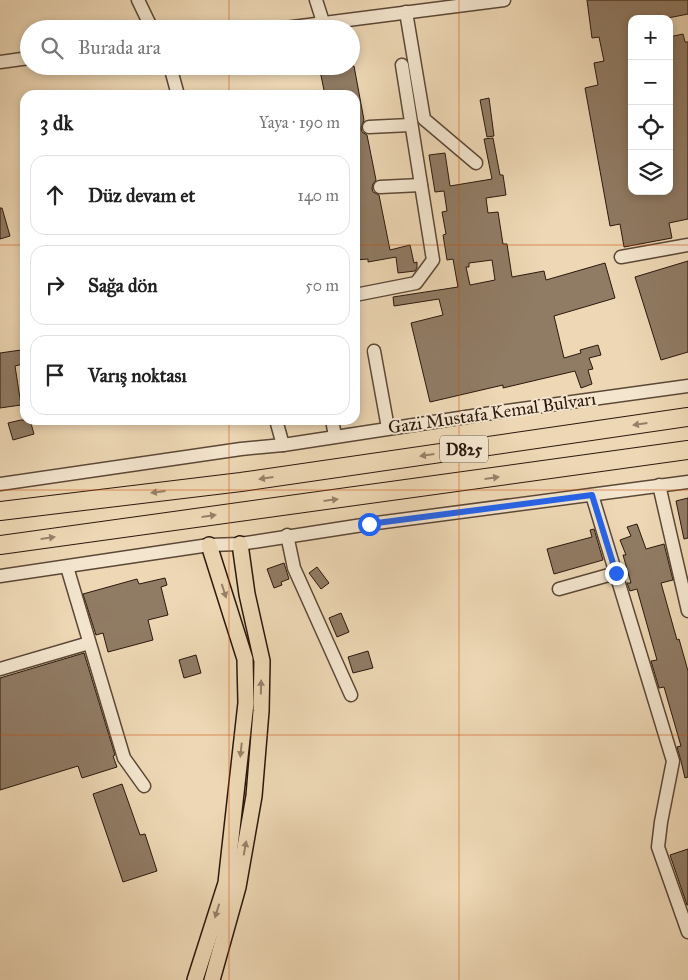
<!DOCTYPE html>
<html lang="tr">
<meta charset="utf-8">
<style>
:root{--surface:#fff;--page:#f6f6f6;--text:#222;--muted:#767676;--line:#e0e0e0}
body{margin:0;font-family:"IM FELL Great Primer",serif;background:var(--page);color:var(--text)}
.controls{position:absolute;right:15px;top:15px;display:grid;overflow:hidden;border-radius:10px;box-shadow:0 2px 8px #0003}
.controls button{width:45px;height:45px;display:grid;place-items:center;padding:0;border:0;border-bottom:1px solid var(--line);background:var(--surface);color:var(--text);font:25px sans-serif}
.stop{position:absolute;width:15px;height:15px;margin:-11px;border:4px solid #2563eb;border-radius:50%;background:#fff}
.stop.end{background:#2563eb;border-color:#fff;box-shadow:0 1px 5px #0008}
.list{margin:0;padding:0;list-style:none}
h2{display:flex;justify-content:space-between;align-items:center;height:65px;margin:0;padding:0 20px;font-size:21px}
h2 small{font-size:16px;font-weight:400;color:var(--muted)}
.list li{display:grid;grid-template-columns:32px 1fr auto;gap:15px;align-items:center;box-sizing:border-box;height:80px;margin:0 10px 10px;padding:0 10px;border:1px solid var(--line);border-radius:15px}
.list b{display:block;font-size:19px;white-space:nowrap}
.list em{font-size:16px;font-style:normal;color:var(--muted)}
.icon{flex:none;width:28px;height:28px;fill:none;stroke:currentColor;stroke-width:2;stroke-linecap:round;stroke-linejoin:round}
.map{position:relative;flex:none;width:688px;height:980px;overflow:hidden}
.search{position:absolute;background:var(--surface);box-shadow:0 2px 8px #0003;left:20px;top:20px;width:340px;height:55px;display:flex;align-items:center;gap:12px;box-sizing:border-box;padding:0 18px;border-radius:28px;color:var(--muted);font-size:19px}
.panel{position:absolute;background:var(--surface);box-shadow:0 2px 8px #0003;left:20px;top:90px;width:340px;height:335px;border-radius:15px}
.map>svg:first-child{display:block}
.building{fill:#907b64;stroke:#2b180d;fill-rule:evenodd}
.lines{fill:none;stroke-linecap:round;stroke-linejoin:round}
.minor-casing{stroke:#5c4837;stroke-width:15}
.major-casing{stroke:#2b180d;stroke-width:18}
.highway-casing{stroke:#2b180d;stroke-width:20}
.minor{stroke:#f3e5ce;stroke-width:12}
.major{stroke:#edd7b4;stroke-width:15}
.highway{stroke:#edd7b4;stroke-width:18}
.oneway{fill:#968169}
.route{stroke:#2563eb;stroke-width:6}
.grid{fill:none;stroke:#cc4f0c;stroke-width:1;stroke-opacity:0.55}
.labels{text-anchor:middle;stroke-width:4;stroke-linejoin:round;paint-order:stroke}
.shield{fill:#f3e5ce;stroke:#675647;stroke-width:1}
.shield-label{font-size:16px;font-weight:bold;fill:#2b180d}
.street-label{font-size:18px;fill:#2b180d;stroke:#f3e5ce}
</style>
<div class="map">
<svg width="688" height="980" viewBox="0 0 688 980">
<rect width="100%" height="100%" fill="#edd7b4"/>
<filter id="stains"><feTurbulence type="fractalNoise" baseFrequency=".004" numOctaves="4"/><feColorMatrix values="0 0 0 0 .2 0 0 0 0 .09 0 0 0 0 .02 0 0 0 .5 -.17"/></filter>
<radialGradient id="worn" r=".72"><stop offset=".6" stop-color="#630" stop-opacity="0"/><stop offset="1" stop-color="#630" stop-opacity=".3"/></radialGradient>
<!-- building -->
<g class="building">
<path d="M587 0H688V14L663 19H632V24L628 25 632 46V191H669V37L683 34 685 42H688V219L669 223 672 238 624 247 620 224 610 226 585 88 598 85 594 63 604 61 599 37 592 38Z"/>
<path d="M319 66H354L364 120 361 128 362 132 367 135 376 180 373 184 372 188 373 192 379 195 390 250 410 245 414 263 417 262V268L415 271 398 273 396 257 368 262V259L355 260V95H325Z"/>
<path d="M489 98 494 136 487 137 480 100Z"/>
<path d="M493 138 500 175H503L506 195 486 198 488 213 498 212 503 244H507L512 277 544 271 546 280 605 263 615 298 554 316 564 358 581 353 580 350 598 345 601 355 589 358 593 369 588 370 592 384 581 388 575 371 503 388V385L430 402 411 323 443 315 439 299 394 306 393 297 458 287 453 259 447 260 443 235 446 234 442 212 447 211 444 191 435 192 429 155 445 153 450 186 492 179 484 139ZM492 260 495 280 470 285 466 267H469V263Z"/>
<path d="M0 208H2L10 236 0 239Z"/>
<path d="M688 261V352L661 360 635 277Z"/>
<path d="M21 350 23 364 15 366 21 405 0 408V353Z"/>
<path d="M21 420H30L34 434 13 440 8 423Z"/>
<path d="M688 498V538L684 539 676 501Z"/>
<path d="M637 524 646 549 664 544 673 580 661 583 677 640 679 639 688 671V777L685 778 681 761 677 747 681 746 664 687 659 688 651 661 657 660 637 589 630 591 627 583H631L623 555H626L620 540 631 536 627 527Z"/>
<path d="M594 529 603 560 554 574 547 549 592 537 590 530Z"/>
<path d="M284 563 289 579 281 582 282 585 274 588 267 569Z"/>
<path d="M317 567 329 583 321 589 309 573Z"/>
<path d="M165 578 167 585 161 587 168 615 148 620 153 640 108 652 103 633 96 635 83 594 137 579 139 584Z"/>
<path d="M341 613 349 632 337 637 329 618Z"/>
<path d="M368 651 373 668 353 673 348 657Z"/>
<path d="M84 653 115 755 113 756 117 767 82 778 78 766 0 790V678Z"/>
<path d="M196 655 201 673 184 678 179 660Z"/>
<path d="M122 784 140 835 145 834 157 871 123 882 93 794Z"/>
<path d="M688 849V905H687L670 855Z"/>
</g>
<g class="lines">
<!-- minor casing -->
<g class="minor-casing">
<g id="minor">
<path d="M138 0 152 29"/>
<path d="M316 0 323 22"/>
<path d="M406 12 424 119 476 163"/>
<path d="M277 29 504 0"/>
<path d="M0 62 29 58"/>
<path d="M170 66 178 95"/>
<path d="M369 127 410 125"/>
<path d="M380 187 421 185"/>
<path d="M621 257 688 245"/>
<path d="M355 295 416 283 433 260 402 65"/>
<path d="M374 351 388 428"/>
<path d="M276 420 283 445"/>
<path d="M332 420 335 436"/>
<path d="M0 484 241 449 283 445 492 413 688 386"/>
<path d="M659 485 688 611"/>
<path d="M592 495 673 761 661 822 658 847 688 932"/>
<path d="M287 535 294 568 351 695"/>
<path d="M67 567 124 758 144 786"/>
<path d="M0 576 209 545 240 544 369 524 688 482"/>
<path d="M559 589 616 573"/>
<path d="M0 669 89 643"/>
</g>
</g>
<!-- major casing -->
<g class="major-casing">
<g id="major">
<path d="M195 980 226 883 246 703 245 659 209 545"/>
<path d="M212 980 238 887 254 796 261 711 262 661 247 594 240 544"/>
</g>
</g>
<!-- highway casing -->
<g class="highway-casing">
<g id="highway">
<path d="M0 511 241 482 688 417"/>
<path d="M0 545 688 450"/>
</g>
</g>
<!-- minor -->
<use href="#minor" class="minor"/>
<!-- major -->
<use href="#major" class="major"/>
<!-- highway -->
<use href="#highway" class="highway"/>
</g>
<!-- one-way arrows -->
<defs><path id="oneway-solid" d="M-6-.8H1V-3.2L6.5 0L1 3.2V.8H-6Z" transform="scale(1.25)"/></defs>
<g class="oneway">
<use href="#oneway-solid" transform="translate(640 424) rotate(172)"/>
<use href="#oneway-solid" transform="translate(427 455) rotate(172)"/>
<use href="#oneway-solid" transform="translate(266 478) rotate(172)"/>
<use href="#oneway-solid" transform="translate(492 478) rotate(-8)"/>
<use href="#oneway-solid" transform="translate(158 492) rotate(173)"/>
<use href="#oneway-solid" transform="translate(331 500) rotate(-7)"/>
<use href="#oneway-solid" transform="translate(209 516) rotate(-8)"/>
<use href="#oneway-solid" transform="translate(48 538) rotate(-8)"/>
<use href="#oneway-solid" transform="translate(224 591) rotate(72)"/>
<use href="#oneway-solid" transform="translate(261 687) rotate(-89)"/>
<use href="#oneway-solid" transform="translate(241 750) rotate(96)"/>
<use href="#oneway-solid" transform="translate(245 848) rotate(-80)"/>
<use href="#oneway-solid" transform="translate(217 911) rotate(107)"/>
</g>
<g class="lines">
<!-- route -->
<path class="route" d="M369 524 592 495 616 573"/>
</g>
<!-- grid -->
<path class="grid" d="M229 0V29M459 0V980M229 66V95M0 245H25M355 245H688M229 420V980M0 490H688M0 735H688"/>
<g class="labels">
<!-- shield labels -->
<rect class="shield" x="440" y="435.5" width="48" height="27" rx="4"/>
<g class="shield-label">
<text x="464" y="455">D825</text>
</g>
<!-- street labels -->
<g class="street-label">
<text transform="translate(492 413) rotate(-8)" y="6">Gazi Mustafa Kemal Bulvarı</text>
</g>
</g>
<rect width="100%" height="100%" filter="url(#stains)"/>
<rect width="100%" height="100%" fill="url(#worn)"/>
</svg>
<div class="controls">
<button>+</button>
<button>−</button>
<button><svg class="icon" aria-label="locate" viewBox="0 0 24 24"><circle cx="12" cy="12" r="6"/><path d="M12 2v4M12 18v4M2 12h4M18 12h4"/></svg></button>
<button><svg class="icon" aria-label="layers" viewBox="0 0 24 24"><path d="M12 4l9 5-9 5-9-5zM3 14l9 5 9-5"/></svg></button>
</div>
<div class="stop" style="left:369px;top:524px"></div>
<div class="stop end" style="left:616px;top:573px"></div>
<div class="search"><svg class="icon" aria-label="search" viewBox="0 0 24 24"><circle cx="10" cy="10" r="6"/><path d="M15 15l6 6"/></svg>Burada ara</div>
<section class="panel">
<h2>3 dk<small>Yaya · 190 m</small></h2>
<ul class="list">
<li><svg class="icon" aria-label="ahead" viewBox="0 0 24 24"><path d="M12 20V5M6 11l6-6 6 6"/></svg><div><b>Düz devam et</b></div><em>140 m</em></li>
<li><svg class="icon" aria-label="right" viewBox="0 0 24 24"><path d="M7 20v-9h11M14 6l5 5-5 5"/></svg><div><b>Sağa dön</b></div><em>50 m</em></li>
<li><svg class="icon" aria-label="arrive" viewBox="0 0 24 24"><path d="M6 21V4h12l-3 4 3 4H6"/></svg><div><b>Varış noktası</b></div></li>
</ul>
</section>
</div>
